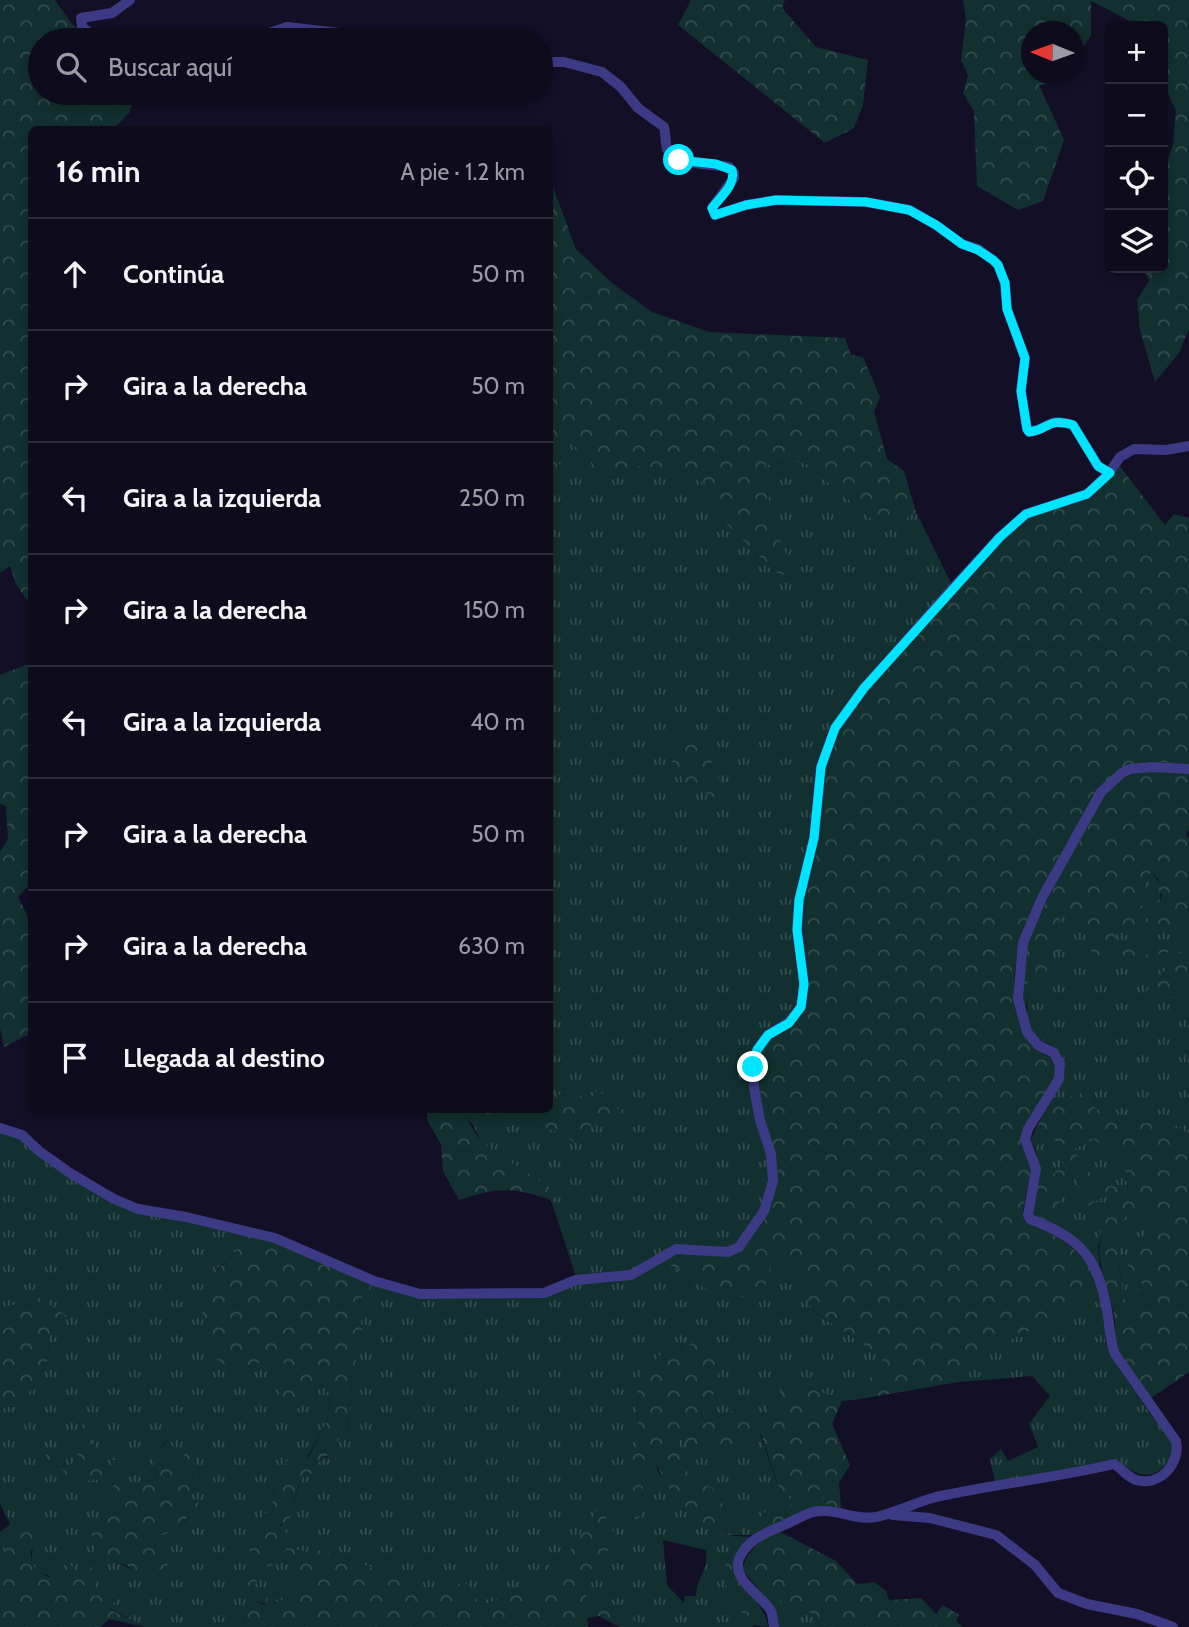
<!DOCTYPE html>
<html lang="es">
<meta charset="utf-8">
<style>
:root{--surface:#0e0b1c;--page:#1c1929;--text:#f1f3f6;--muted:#9b9ba3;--line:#2e2b3b}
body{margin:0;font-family:Cabin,sans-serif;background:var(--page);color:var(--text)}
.controls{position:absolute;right:21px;top:21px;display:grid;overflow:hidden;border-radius:10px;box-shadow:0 4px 10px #0003}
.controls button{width:63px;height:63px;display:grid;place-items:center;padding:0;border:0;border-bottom:2px solid var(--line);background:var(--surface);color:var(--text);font:35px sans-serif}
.compass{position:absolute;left:1021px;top:21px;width:63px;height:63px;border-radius:50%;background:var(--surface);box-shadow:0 4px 10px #0003;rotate:271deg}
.stop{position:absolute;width:21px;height:21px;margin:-16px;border:5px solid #00e5ff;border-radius:50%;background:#fff}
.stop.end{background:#00e5ff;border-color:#fff;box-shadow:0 2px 7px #0008}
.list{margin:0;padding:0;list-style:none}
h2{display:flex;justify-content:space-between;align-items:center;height:91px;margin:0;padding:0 28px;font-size:30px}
h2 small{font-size:23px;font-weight:400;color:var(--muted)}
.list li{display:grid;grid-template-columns:46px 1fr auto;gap:21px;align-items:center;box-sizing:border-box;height:112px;padding:0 28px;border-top:2px solid var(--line)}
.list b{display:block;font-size:26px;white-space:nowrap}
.list em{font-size:23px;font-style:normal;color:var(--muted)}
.icon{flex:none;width:38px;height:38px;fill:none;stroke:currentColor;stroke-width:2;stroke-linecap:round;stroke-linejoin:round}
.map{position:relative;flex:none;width:1189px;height:1627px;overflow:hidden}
.search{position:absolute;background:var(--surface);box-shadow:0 4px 10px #0003;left:28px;top:28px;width:525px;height:77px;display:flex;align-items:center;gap:18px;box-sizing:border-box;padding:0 24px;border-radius:38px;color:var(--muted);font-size:26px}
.panel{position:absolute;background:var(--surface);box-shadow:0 4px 10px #0003;left:28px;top:126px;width:525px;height:987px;border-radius:10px}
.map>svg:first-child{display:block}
.grass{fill:url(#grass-tufts);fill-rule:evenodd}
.forest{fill:url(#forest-crowns);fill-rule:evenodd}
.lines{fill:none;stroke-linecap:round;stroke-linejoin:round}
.minor{stroke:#3d3a85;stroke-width:10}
.route{stroke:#00e5ff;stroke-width:9}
</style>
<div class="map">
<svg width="1189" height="1627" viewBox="0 0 1189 1627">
<defs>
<pattern id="grass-tufts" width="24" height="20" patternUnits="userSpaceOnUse" patternTransform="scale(1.75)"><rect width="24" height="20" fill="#12302f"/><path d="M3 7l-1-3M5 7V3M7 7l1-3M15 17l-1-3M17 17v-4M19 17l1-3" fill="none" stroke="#344d4e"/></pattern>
<pattern id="forest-crowns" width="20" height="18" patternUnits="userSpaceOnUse" patternTransform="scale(1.75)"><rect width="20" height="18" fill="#12302f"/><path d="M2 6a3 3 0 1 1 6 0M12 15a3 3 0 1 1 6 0" fill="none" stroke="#344d4e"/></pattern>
</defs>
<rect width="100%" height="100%" fill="#130f26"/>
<!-- grass -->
<g class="grass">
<path d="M567 438 609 479 638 466 686 471 707 485 716 514 775 572 795 580 771 515 763 466 793 461 807 464 885 530 916 512 952 585 801 984 768 1155 770 1181 762 1209 737 1245 727 1249H706L685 1245 676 1246 629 1273 576 1277 551 1200 558 1194 481 1142 473 1125 465 1116 468 1110 490 1113 505 1121 532 1124 553 1130 574 1142 588 1101 578 1093 560 1095 550 1091V473L555 477 550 453Z"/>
<path d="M1151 872C1163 884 1162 895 1157 911L1139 906 1135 901Z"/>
<path d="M1064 909 1087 920 1112 953 1140 960 1157 946 1158 954 1184 949 1151 940 1138 946 1117 950 1112 918 1147 917 1173 925H1189V949L1184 950 1142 997 1189 993V1135L1161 1114 1146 1123 1095 1109 1094 1091 1065 1098 1046 1109C1056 1093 1076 1068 1057 1050 1049 1042 1037 1041 1031 1030 1024 1016 1030 1000 1026 986 1033 972 1045 971 1053 952L1063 950 1056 926Z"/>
<path d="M1056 1116 1094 1139 1124 1163 1129 1197 1089 1173H1078L1082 1161 1076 1155 1059 1152 1054 1156 1065 1162 1049 1181 1040 1173 1035 1149Z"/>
<path d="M0 1131 20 1137 113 1202 246 1234 231 1259 218 1268 206 1335 236 1372 252 1364 282 1361C298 1376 317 1378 330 1394L327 1421 307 1458 289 1477 274 1483 272 1513 259 1525 270 1529 253 1557 243 1592 251 1593 265 1562 274 1575 269 1545 292 1508 300 1482 306 1472 318 1475 310 1467 328 1456 325 1449 347 1433 352 1383 362 1330 358 1303 372 1284 401 1292 544 1296 578 1282 631 1278 663 1260 771 1257 800 1279 813 1311 885 1358 854 1400 842 1401 791 1380 757 1420 740 1407 702 1425 701 1401 683 1354 637 1389 638 1446 630 1511 637 1521C639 1517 643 1510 643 1505 646 1482 636 1484 655 1463L659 1474 725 1529 729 1535 734 1536 732 1543 735 1546 722 1572 746 1618 751 1613 752 1625 755 1627H645L609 1607 587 1615 586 1575C600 1558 606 1532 605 1510L543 1587 481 1605 464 1581 444 1592 417 1595 409 1589 408 1580 316 1549 306 1553 287 1547 284 1553 298 1591C278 1602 273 1608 250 1599L242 1627H145L109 1608 95 1597 80 1576C38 1578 18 1576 41 1530L12 1564 0 1571V1532L10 1524 0 1504V1409L21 1404 47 1364 51 1326 28 1302 0 1308ZM83 1423 108 1475 112 1474 126 1480 136 1490 157 1486 155 1454 166 1441 175 1449 172 1458 178 1463 186 1452V1495L200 1504 197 1524 190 1516 176 1531 159 1536V1555L164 1572 158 1568 128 1580 131 1570C125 1563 103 1560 93 1554L100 1539 91 1534 104 1520 115 1484 64 1471 45 1459 48 1453 67 1468 77 1459ZM663 1540 706 1550C709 1572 697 1575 696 1596H685L684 1603 667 1585Z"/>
<path d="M1075 1170 1096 1191 1109 1194 1098 1247 1100 1267C1090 1250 1080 1239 1062 1229L1057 1213 1061 1190 1073 1202 1060 1179Z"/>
<path d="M1142 1209 1158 1219 1143 1292 1135 1302 1124 1299 1112 1307 1109 1294 1122 1290 1118 1251 1122 1218Z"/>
<path d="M1091 1269 1107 1323 1105 1340 1111 1357 1151 1415 1169 1437 1174 1450C1160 1481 1141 1481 1117 1460L995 1482 990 1459 1001 1449 1008 1461 1038 1447 1029 1424 1050 1396 1032 1376 959 1382 978 1355 1009 1340Z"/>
<path d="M760 1434 781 1494 755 1523 760 1530 753 1535H742L712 1487 690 1481 677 1437 712 1454Z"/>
<path d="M819 1490 828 1506 812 1508 782 1521 792 1509 788 1496Z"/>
<path d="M777 1594 811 1613 820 1627H777L768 1601Z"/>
</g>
<!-- forest -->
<g class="forest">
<path d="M0 0H55L72 24 95 40H40V93H138L129 113 113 129 32 130 31 606 16 584 10 566 0 573Z"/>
<path d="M691 0H785L782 8 816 47 868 60 863 105 854 128 825 143 678 25Z"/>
<path d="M963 0H1189V329L1179 353 1155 382 1140 330 1137 300 1149 281 1143 268H1163V173L1173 145 1176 111 1163 82V26H1137L1136 24 1091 1V35L1074 61V32H1032V74H1065L1059 82 1039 85 1064 140 1043 201 1018 210 977 186 974 111 963 93 968 75 961 60 966 20Z"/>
<path d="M550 179 576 249 612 283 652 312 709 332 845 338 851 355 863 357 880 397 874 411 887 459 904 471 916 512 885 530 807 464 793 461 763 466 771 515 796 580 775 572 716 514 707 485 686 471 638 466 609 479 567 438 550 453 564 469 554 477 550 473Z"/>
<path d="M1119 465 1165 525 1174 514 1189 518V764L1152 762 1129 765 1120 769 1098 789 1038 896 1019 941 1014 977V999L1017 1013 1023 1034 1035 1048 1050 1057 1055 1065V1078L1029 1119 1031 1169 1023 1210 1026 1222C1052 1232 1075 1245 1091 1269L1080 1307 978 1355 959 1382 854 1400 884 1358 813 1311 800 1279 772 1258 764 1293 722 1300 663 1260 677 1251 740 1250 776 1181C770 1153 747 1073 762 1049 772 1032 790 1020 804 1007L800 930 801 900 824 768 838 730 867 690 1003 539 1028 517 1074 503Z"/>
<path d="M31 663V883L18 897 31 922V1032L30 1034 4 1047 0 1028V852L8 839 6 806 0 804V675Z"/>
<path d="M689 731 708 749 714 771 725 790 721 801 685 783 664 748Z"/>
<path d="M1151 771 1189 773V829L1186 835 1189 838V925H1173L1166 933 1147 918 1129 937 1114 920 1117 949 1138 946 1151 940 1174 939 1184 949H1189V993L1141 997 1183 950 1158 954 1156 947 1141 960 1112 953 1101 962 1090 955 1097 933 1087 927V920L1073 922 1064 910 1056 926 1064 950 1053 953 1047 967 1048 981 1030 980 1026 986 1028 994 1026 1007 1031 1030 1023 999 1027 944 1047 900 1104 795 1131 773ZM1151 872 1159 880 1157 888 1162 895 1157 910 1139 905 1135 901Z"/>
<path d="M598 1090 626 1117 591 1126 574 1142 553 1130 532 1124 505 1121 490 1113 468 1110 465 1116 481 1142 559 1194 551 1200C512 1187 499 1187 459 1200L443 1171 441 1144 428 1122 426 1110H550V1091L561 1095 578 1093 588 1101Z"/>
<path d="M1094 1090 1095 1109 1146 1123 1161 1114 1189 1135V1372L1151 1398C1142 1385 1117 1355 1115 1341 1113 1328 1117 1322 1112 1307L1124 1299 1135 1302 1143 1293V1285L1123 1259 1158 1219 1142 1209 1122 1219 1118 1251 1122 1291 1109 1294C1094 1250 1099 1239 1108 1194L1088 1206 1080 1198 1096 1191 1089 1184 1078 1187 1075 1170 1060 1179 1073 1202 1066 1205V1196L1061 1191 1057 1213 1062 1229 1034 1215 1032 1210 1040 1173 1049 1180 1064 1162 1053 1156 1059 1151 1077 1155 1082 1161 1079 1173 1089 1172 1129 1195 1124 1163 1094 1139 1073 1150 1052 1139 1055 1118 1035 1149 1031 1139 1046 1109 1065 1098Z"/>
<path d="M246 1234 274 1241 372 1284 358 1303 362 1330 352 1383 347 1433 326 1449 328 1455 311 1467 319 1476 306 1472 300 1481 292 1507 295 1514 280 1525 287 1534 280 1543 269 1546 275 1578 265 1563 251 1593 242 1592 253 1557 249 1550 270 1530 258 1526 264 1513 272 1512 274 1483 289 1477 285 1462 308 1458 327 1421 330 1395 322 1385 297 1409 279 1392 293 1372 282 1361 252 1364 236 1372 211 1356 215 1346 206 1335 202 1310 219 1268 231 1259Z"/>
<path d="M32 1293 67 1316 51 1326 47 1364 21 1404 0 1409V1308L28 1302Z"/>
<path d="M691 1343C704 1347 717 1356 718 1372 719 1379 714 1389 713 1396L701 1401 702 1425 740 1407 757 1420 791 1380 842 1401 832 1424 850 1465 839 1483 841 1508 828 1506 819 1490 789 1496 792 1509 782 1521 760 1530 755 1523 781 1494 761 1434 712 1454 678 1438 690 1481 712 1487 742 1535H729L725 1528 699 1525 676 1501 655 1463C634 1486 647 1482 643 1506 642 1511 639 1517 637 1522L630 1511 632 1451 638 1445 637 1389 640 1374 663 1352 683 1353Z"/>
<path d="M83 1422 108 1474 112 1473 113 1460H122L126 1480 136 1489 144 1482 157 1485 155 1454 167 1441 176 1449 172 1458 178 1462 187 1451C201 1467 197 1479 186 1495L200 1504 197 1525 189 1516 176 1531 159 1536V1555L168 1564 164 1572 158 1568 153 1579 128 1581 131 1570 127 1565 106 1561 92 1555 100 1539 91 1535 96 1521 104 1520 102 1499 115 1484 94 1479 72 1486 64 1471 45 1459 47 1452 67 1468 77 1459Z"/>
<path d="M601 1505 605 1510 606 1521 616 1535 612 1546 586 1575 587 1615 609 1607 645 1627H619L599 1616 587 1618 588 1627H242L250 1599 265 1605 266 1599 271 1598 274 1604 298 1591 284 1553 287 1547 306 1552 316 1549 408 1580 409 1589 417 1595 444 1592 464 1581 481 1605 542 1587 539 1568 547 1564 556 1571Z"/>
<path d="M24 1520 41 1530 39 1548 31 1550C30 1564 35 1573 49 1577L68 1562 80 1576 94 1566 95 1596 111 1589 119 1597 109 1609 145 1627 109 1619 101 1627H0V1571L12 1563 4 1550 8 1530Z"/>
<path d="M780 1532 836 1561 857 1584 874 1582 886 1591 889 1600 921 1598 936 1614 943 1605 959 1615 956 1621 963 1627H820L811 1613 785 1614 778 1594 768 1601 742 1569C749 1549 760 1539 780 1532Z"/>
<path d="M734 1536 750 1537 737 1553 732 1569C744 1588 765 1605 768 1627L752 1625 750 1614 746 1619 726 1585 727 1582 722 1572 735 1546 732 1543Z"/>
</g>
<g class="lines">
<!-- minor -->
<g class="minor">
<path d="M100 40 82 27 81 18 112 13 130 0"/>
<path d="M249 40 287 27 365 36 375 40"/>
<path d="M541 62H564L602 72 621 87 638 108 664 127C666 134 665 142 667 149 673 165 713 164 729 167L734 173V178L712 208 715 215 746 205 776 200 866 202 910 210 936 225 962 244 978 249 993 260 998 265 1005 283 1007 309 1025 358 1021 391 1027 429 1029 432C1050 429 1046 417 1073 425L1098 466 1109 473"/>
<path d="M0 1128 22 1135 39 1151 70 1173 114 1199 138 1209 186 1217 275 1238 374 1281 420 1294 544 1293 576 1280 631 1275 676 1249 728 1252 739 1247 764 1211 773 1181 771 1154 760 1120 754 1088 753 1067 757 1050 768 1035 789 1022 801 1007 804 984 797 930 799 900 814 838 821 767 835 728 864 688 951 590 1000 537 1026 514 1087 494 1109 473 1120 457 1134 449 1166 450 1189 446"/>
<path d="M893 1515 930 1518 996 1535 1035 1565 1058 1593 1087 1604 1137 1614 1173 1627"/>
<path d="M774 1627C773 1622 773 1616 771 1611 763 1596 731 1580 739 1559 747 1539 766 1533 784 1525 794 1521 803 1515 813 1512 835 1507 854 1521 876 1517 896 1513 916 1502 936 1497 995 1484 1055 1478 1114 1464 1121 1468 1127 1477 1136 1480 1160 1487 1181 1463 1176 1441L1115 1354C1110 1341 1110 1330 1108 1316 1099 1260 1084 1239 1030 1219L1028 1215 1036 1169 1025 1139 1028 1129 1059 1079 1060 1064 1054 1053 1038 1045 1027 1032 1018 999 1023 943 1042 898 1101 792 1122 773 1130 769 1152 767 1189 769"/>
</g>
</g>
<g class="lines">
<!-- route -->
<path class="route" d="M679 160 716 164 732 170C736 185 721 196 712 208L715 215 746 205 776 200 866 202 909 210 936 225 962 244 978 250 993 260 998 265 1005 283 1007 309 1025 358 1021 391 1027 429 1029 432C1050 430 1046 417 1073 425L1098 466 1110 473 1087 494 1026 514 1000 537 864 688 835 728 821 767 814 838 799 900 797 930 804 984 801 1007 789 1023 768 1035 757 1050 753 1067"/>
</g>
</svg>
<div class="controls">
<button>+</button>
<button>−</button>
<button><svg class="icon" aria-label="locate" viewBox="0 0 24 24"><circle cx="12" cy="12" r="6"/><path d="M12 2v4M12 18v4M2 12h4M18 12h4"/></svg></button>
<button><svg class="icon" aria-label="layers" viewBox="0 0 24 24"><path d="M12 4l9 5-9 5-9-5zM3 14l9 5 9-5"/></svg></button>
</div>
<svg class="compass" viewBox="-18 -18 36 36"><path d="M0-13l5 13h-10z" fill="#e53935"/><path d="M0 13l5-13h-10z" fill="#9b9ba3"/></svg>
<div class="stop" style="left:679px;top:160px"></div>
<div class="stop end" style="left:753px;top:1067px"></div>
<div class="search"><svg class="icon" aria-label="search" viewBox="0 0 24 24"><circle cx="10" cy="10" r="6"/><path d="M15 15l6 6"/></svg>Buscar aquí</div>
<section class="panel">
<h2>16 min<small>A pie · 1.2 km</small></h2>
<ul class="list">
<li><svg class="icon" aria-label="ahead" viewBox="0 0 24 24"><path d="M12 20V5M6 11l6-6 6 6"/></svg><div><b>Continúa</b></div><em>50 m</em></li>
<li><svg class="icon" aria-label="right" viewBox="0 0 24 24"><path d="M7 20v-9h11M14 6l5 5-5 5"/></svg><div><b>Gira a la derecha</b></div><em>50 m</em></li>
<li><svg class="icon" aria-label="left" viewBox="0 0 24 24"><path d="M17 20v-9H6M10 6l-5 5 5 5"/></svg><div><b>Gira a la izquierda</b></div><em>250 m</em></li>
<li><svg class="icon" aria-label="right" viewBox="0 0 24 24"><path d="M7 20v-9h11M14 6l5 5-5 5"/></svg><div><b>Gira a la derecha</b></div><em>150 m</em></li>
<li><svg class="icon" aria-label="left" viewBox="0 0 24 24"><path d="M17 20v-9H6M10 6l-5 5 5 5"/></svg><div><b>Gira a la izquierda</b></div><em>40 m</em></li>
<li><svg class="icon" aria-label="right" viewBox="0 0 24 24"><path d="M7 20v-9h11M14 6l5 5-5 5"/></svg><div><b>Gira a la derecha</b></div><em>50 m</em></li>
<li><svg class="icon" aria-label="right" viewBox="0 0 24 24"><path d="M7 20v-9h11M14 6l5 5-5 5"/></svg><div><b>Gira a la derecha</b></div><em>630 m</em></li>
<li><svg class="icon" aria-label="arrive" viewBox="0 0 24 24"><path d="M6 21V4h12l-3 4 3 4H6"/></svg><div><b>Llegada al destino</b></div></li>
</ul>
</section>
</div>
